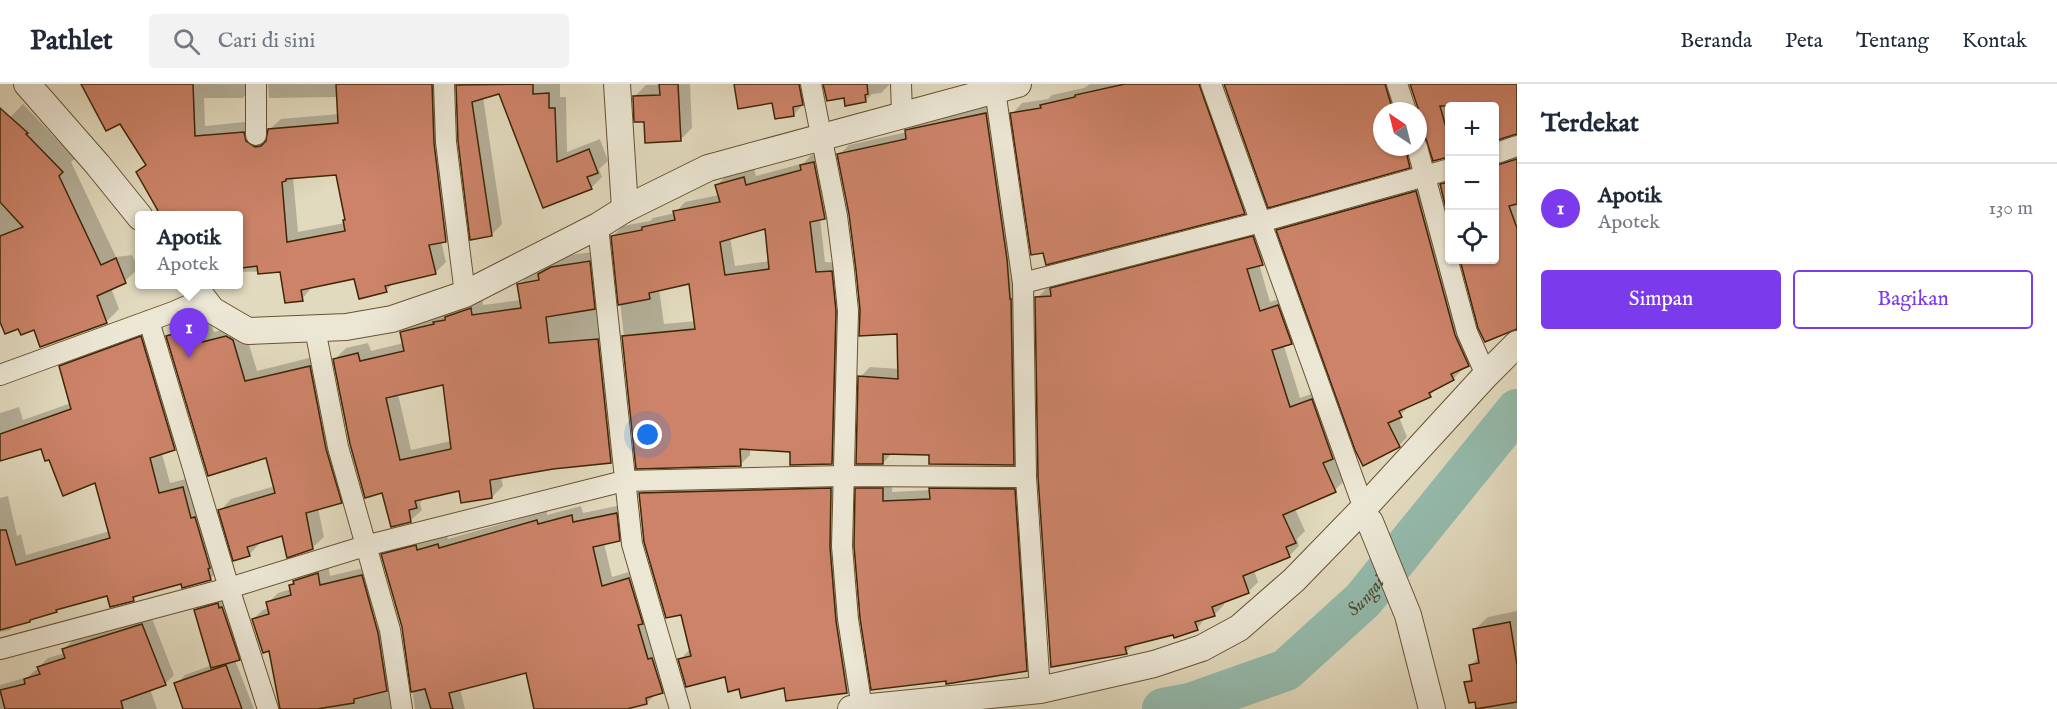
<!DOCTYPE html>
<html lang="id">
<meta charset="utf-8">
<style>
:root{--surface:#fff;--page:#f2f2f3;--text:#1f2937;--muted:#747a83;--line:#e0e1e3;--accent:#7c3aed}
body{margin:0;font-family:"IM FELL English",serif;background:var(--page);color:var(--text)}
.controls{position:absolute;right:18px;top:18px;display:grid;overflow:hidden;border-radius:6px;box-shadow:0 2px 4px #0004}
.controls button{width:54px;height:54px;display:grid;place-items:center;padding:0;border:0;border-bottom:2px solid var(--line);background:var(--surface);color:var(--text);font:30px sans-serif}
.compass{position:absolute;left:1373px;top:18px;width:54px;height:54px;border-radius:50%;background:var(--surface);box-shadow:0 2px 4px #0004;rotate:325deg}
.you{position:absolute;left:648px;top:351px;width:21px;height:21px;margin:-15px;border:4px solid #fff;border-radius:50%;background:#1a73e8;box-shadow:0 0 0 9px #1a73e833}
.badge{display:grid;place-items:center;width:39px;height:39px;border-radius:50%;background:var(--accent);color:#fff;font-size:20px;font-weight:700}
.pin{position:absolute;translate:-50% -50px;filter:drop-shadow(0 2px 3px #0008)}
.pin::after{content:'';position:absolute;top:32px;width:21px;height:18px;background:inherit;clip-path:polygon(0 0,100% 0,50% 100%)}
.popup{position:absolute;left:135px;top:127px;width:108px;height:78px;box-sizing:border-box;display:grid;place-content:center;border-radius:6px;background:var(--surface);filter:drop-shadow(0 2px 4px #0005);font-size:20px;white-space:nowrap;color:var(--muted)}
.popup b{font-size:22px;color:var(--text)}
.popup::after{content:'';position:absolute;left:50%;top:100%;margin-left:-12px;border:12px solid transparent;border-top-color:var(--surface)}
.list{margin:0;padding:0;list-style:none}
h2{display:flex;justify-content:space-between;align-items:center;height:78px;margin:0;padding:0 24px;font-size:26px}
h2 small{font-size:20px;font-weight:400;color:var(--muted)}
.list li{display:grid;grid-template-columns:39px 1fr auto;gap:18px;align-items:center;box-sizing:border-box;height:90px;padding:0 24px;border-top:2px solid var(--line)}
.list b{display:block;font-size:22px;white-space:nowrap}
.list p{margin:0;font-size:20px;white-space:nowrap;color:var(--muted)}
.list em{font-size:20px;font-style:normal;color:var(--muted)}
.actions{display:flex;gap:12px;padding:18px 24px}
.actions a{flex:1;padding:14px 0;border:2px solid var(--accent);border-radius:6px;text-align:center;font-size:21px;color:var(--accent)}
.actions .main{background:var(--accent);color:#fff}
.icon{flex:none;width:33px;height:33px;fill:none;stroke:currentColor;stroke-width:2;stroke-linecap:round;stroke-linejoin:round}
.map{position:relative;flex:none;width:1517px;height:625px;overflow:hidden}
header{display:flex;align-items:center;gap:36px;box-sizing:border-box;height:84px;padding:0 30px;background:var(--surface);border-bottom:2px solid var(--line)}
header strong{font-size:28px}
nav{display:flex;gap:33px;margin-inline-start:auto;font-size:21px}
.search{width:420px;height:54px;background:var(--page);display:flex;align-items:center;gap:15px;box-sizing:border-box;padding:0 21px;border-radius:6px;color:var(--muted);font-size:22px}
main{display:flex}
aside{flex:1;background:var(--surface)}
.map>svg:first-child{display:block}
.shadow{fill:#0003;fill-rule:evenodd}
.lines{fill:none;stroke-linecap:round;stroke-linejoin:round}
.river{stroke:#95bbad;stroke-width:42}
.building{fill:#cc8369;stroke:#3f2605;stroke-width:1.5;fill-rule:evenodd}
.minor-casing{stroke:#685333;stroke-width:22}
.tertiary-casing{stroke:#685333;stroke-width:28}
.minor{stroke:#ece7d5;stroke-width:20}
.tertiary{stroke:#ece7d5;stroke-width:26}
.labels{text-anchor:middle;stroke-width:5;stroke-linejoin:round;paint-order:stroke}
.water-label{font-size:18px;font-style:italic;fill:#544b2f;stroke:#ece7d5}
</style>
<header>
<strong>Pathlet</strong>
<div class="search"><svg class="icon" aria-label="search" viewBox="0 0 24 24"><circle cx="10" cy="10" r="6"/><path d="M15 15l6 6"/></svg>Cari di sini</div>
<nav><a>Beranda</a><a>Peta</a><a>Tentang</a><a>Kontak</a></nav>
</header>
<main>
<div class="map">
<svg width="1517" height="625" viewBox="0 0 1517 625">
<rect width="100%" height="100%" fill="#e2dabe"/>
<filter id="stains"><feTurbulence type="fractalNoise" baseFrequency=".00333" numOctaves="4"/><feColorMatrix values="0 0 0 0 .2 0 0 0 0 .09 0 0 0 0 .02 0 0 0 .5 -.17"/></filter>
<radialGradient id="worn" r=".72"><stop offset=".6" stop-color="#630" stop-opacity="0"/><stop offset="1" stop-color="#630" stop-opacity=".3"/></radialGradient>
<!-- shadow -->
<g class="shadow">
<path d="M81 0H255L243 14H204L205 42 255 37 257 47 268 53 269 46 281 35 339 30 338 13 269 14 268 0H443L457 145 446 156 441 157 446 178 435 189 394 198 386 207 355 194 313 202 302 215 281 187 238 188V132H160L156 126 159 123 138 88 147 79 121 38 107 45ZM337 90 346 135 345 139 298 148 293 93Z"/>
<path d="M459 0H560V13H566L567 68 600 55 608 77 599 85 602 93 591 104 544 122 500 8 483 13 502 140 491 151 458 2Z"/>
<path d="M690 0 692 44 680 56 645 36 634 13 646 1Z"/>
<path d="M736 0H813L806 18 794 30 773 17Z"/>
<path d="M824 0H890L881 9 872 10 865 17 845 13Z"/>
<path d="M1090 0H1212L1254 118 1244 128 1012 30 1022 19 1048 15 1052 11 1084 4Z"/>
<path d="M1225 0H1398L1410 27H1382V63H1418L1420 72 1409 82Z"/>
<path d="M1410 0H1517L1494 22H1450V72L1434 75 1430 59 1421 50H1418L1419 23Z"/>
<path d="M23 20 75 75 71 78 116 173 132 171 138 185 125 197 111 204 119 225 106 238 34 244 19 243 0 234V44Z"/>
<path d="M996 20 1017 164 1023 369 1013 379 930 370 892 369 883 379 860 293 870 283 900 285 899 248 861 226 850 130 839 71 849 61 907 48 916 37Z"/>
<path d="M1494 65 1517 69V219L1480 243 1461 176H1494Z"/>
<path d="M824 69 834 123 824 133 820 134 825 178 842 179 841 369 831 379 792 366 750 364V371L740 381 638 383 613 152 623 142 650 137 653 134 675 129 685 118 719 111 717 101 727 91 754 84 756 92 804 79 811 71ZM766 144 770 177 735 182 730 153ZM690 199 696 237 664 240 659 205Z"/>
<path d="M1450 93V132L1441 101Z"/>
<path d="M1426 98 1478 271 1468 281 1462 284V286L1453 295 1439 302 1430 311 1410 321 1399 333 1407 353 1398 363 1278 147 1288 137Z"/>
<path d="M1263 143 1272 169 1262 179 1259 180 1270 218 1288 212 1301 249 1291 259 1284 262 1300 314 1322 306 1342 363 1334 372 1345 396 1335 406 1295 425 1305 447 1297 455 1299 462 1289 472 1254 486 1258 498 1248 508 1223 517 1224 521 1214 531 1206 533 1197 545 1136 559 1126 568 1037 214 1047 204 1053 203 1062 195Z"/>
<path d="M600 167 622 366 611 377 501 393 503 402 492 413 460 405 425 413 420 419 422 426 410 437 383 407 335 275 346 264 368 259 371 267 404 259 401 249 412 238 482 214 483 221 521 216 519 201 530 190 542 187 550 179 563 172ZM444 299 451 357 411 366 398 310Z"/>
<path d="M209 232 214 248 238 241 244 244 257 287 321 271 352 407 341 418 318 424 324 453 312 464 283 450 260 457V459L249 471 220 427 231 415 275 402 267 372 168 252 179 240Z"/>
<path d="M152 243 185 354 174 365 162 370 170 399 194 393 221 484 210 495 182 498 139 510 134 515 111 522 108 510 59 524 56 527 33 533 29 537 16 540 10 546 0 548V414L8 412 17 452 21 450 26 471 110 447 96 397 50 374 42 363 0 376V329L19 323 23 336 71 319 61 283 72 272Z"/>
<path d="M841 395 857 597 847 607 787 615 786 603 740 604 726 592 680 576 690 565 682 529 640 409 650 399Z"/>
<path d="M867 395H893L892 408 931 406 941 395H1024L1036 575 1026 586 857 405Z"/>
<path d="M626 420 629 446 619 456 604 459 612 493 639 485 672 598 662 608 657 609 647 619 610 625H535L527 587 460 605 465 625H415L403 542 383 471 393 461 426 452 427 457 447 451 448 455 547 427V431L581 422 583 429Z"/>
<path d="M328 480 330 492 372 482 406 625H281L270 566 253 535 263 526 269 524 268 519 278 509 291 505 290 501 305 487Z"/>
<path d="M228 510 249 564 235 576 254 625H185L176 600 185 591 212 581 195 526 206 516Z"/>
<path d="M1517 527V625H1482L1466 599 1473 592 1471 581 1479 573 1475 545 1488 533Z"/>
<path d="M151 532 174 591 165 600 150 605 157 625H0V601L28 593 34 587 40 585 39 583 48 574 65 569 64 565 73 556Z"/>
</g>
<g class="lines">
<!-- river -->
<path class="river" id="s1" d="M1163 625 1190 620 1286 586 1363 516 1517 326"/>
</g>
<!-- building -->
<g class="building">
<path d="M81 0H193L195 52 244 48 246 57 255 63 261 62 266 57 268 45 338 39 336 0H432L434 59 446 158 429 161 436 190 385 202 387 208 359 215 354 195 301 206 303 217 285 219 280 188 258 190 257 182 242 184 238 132H161L136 88 146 81 120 40 106 47ZM336 91 345 136H343L345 147 287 158 282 98 286 97V95Z"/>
<path d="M533 0V10L549 9V24H555L557 78 589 65 598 89 587 93 592 105 543 124 499 10 472 18 492 152 470 156 458 57 456 1Z"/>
<path d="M659 0H678L681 57 645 59 644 38H634L633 12 660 11Z"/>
<path d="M734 0H799L803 21 793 23 794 32 775 35 772 19 738 25Z"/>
<path d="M823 0H867L868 10 865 11 866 18 845 22 844 14 827 17Z"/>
<path d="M1125 0H1199L1245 130 1046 181 1043 169 1031 171 1010 29 1041 24 1040 21 1075 13V11Z"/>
<path d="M1224 0H1385L1393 27H1382V63H1405L1410 84 1268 124Z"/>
<path d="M1410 0H1517V50L1494 57V22H1440L1449 54V73L1433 77 1426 55 1418 51V24Z"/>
<path d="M0 24 28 49 26 50 63 88 59 92 101 181 116 174 126 199 97 212 107 239 40 263 34 246 21 251 18 245 5 250 0 238V152L23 143 0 118Z"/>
<path d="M986 29 1007 175 1010 215H1011L1014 381 929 380V371L883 370V380H856L858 292 898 295 897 250 859 252 860 226 856 186 849 130 837 70 906 55 905 46Z"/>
<path d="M1517 75V120L1509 122 1517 144V245L1485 258 1478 244 1460 176H1494V82Z"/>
<path d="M814 78 825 135 810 138 816 188 832 187 836 227 832 380 790 381V368L740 365 741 382 636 385 622 252 695 245 689 200 649 209 650 215 618 221 611 152 642 146V143L675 136 673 127 720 118 715 101 744 93 746 101 801 86 800 81ZM765 145 769 185 725 191 720 158Z"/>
<path d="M1449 98V137L1440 100Z"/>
<path d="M1416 107 1455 251 1469 282 1451 290 1454 296 1429 309 1431 313 1399 327 1402 333 1388 339 1400 363 1363 382 1355 366 1276 146Z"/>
<path d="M1253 152 1263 181 1247 185 1260 227 1278 221 1292 260 1272 266 1290 323 1312 315 1333 375 1323 379 1336 408 1283 431 1296 459 1286 463 1290 473 1243 492 1249 509 1212 523 1215 532 1195 538 1198 546 1174 554 1173 551 1125 563 1127 570 1051 583 1038 393 1035 213 1051 212 1050 204Z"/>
<path d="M590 177 595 225 546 233 549 259 598 255 611 379 553 385 490 396 492 414 461 419 459 407 415 417 417 424 409 426 411 438 391 443 382 409 365 414 350 360 333 275 358 269 360 277 404 267 400 248 434 240 433 238 445 236V233L471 224 472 231 521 224 517 200 539 196 538 190 551 183ZM443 301 451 365 400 376 386 314Z"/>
<path d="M198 243 202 258 226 252 233 256 245 297 310 282 326 365 342 419 306 429 313 465 287 474 282 452 247 463 250 472 233 477 218 426 275 409 266 374 208 392 166 252Z"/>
<path d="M141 252 175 366 150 374 159 409 183 403 191 434 195 433 210 484 208 485 211 496 182 504 181 500 133 513 134 517 110 523 107 512 56 526 57 528 30 536V538L0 546V446H6L16 481 110 454 95 399 63 412 49 376 45 377 41 365 0 377V350L71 325 59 282Z"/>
<path d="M831 404 830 463 836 537 847 609 786 617 784 604 741 614 739 605 728 608 725 593 686 603 678 575 691 572 681 531 666 534 644 458 639 409Z"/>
<path d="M855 404H883V417L930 415 929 404 1015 405 1027 587 946 600V597L871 606 860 534 854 462Z"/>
<path d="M617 429 620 457 593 463 602 502 629 494 643 540 638 541 648 575 652 574 663 609 646 614 647 620 627 625H534L526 589 449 609 453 625H431L425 605 411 608 402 543 381 470 416 461 417 466 438 460 439 464 537 436 538 440 572 431 573 438Z"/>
<path d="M318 489 320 501 362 491 378 549 387 607 354 615V619L317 625H280L269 567 263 569 252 535 269 530 266 518 291 511 289 501 294 500 293 497Z"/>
<path d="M218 519 219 524 222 523 240 576 211 584 194 526Z"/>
<path d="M1510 538 1517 581V618L1476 625 1475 618 1469 619 1464 598 1472 597 1469 581 1479 579 1473 545Z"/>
<path d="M142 540 166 601 121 617 123 625H5L0 606 25 600 24 595 40 590 37 583 65 574 62 565Z"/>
<path d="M226 581 242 625H183L174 599Z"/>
</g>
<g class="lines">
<!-- minor casing -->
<g class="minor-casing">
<g id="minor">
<path d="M444 0 446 58 465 210"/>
<path d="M811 0 837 132 844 187 848 227 842 462 848 535 862 624"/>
<path d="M901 0 902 30"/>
<path d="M1211 0 1368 436"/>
<path d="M1397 0 1406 27"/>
<path d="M995 6 1023 199 1026 393 1040 606"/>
<path d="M256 51V0"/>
<path d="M1417 63 1467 248 1486 291"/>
<path d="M1494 70 1517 62"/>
<path d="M598 142 632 460 680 625"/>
<path d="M1023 199 1261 138 1450 85"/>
<path d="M149 237 229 504 268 625"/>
<path d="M315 245 338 363 390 546 402 625"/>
<path d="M0 291 173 228 203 215"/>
<path d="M0 565 229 504 365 462 624 397 843 392 1026 393"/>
</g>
</g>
<!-- tertiary casing -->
<g class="tertiary-casing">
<g id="tertiary">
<path d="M27 0 98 81 140 133"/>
<path d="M617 0 625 125"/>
<path d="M192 200 212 226 248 247 346 243 392 235 465 210 598 142 625 125 708 84 1018 0"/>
<path d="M1370 438 1408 531 1432 625"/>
<path d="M851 625 1040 606 1154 580 1202 564 1239 544 1294 496 1363 425 1486 291 1517 260"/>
</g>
</g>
<!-- minor -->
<use href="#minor" class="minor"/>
<!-- tertiary -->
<use href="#tertiary" class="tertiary"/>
</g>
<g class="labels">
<!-- water labels -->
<g class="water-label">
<text dy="6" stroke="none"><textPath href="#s1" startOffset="238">Sungai</textPath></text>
</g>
</g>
<rect width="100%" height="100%" filter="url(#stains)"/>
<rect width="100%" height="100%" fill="url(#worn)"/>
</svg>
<div class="controls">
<button>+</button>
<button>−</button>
<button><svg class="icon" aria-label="locate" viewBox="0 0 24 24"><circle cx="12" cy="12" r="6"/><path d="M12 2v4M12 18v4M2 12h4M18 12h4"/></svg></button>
</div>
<svg class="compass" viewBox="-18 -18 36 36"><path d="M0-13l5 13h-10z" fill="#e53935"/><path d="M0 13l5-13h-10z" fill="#747a83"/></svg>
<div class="you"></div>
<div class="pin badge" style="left:189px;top:274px">1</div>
<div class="popup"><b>Apotik</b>Apotek</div>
</div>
<aside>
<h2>Terdekat<small></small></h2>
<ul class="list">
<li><span class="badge">1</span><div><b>Apotik</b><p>Apotek</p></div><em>130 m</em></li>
</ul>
<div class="actions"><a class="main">Simpan</a><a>Bagikan</a></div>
</aside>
</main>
